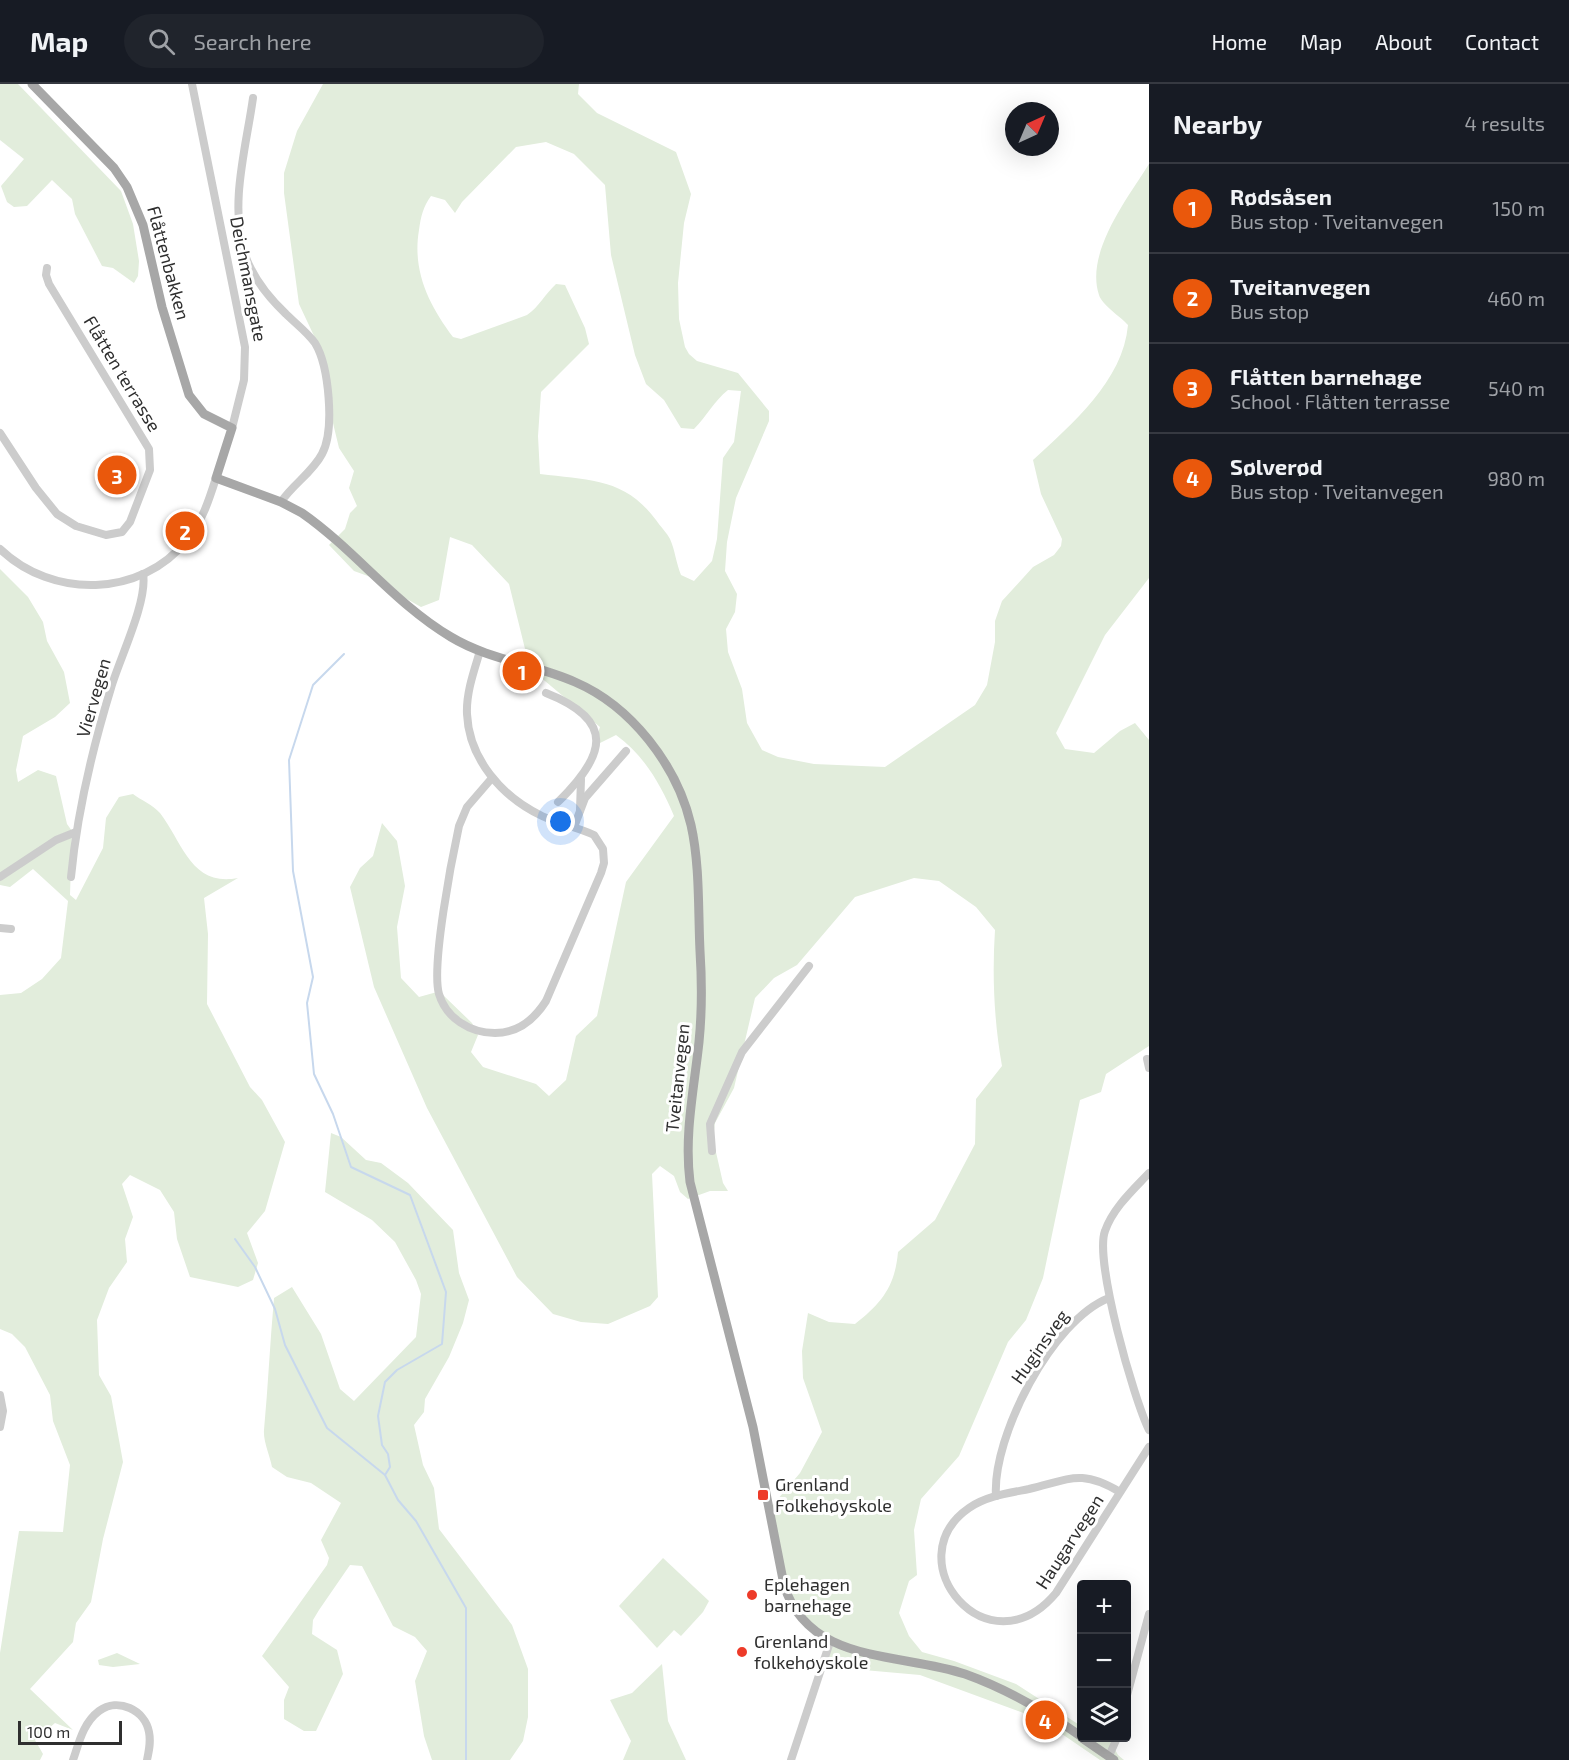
<!DOCTYPE html>
<meta charset="utf-8">
<style>
:root{--surface:#171b24;--page:#20242c;--text:#f1f3f6;--muted:#9ea1a6;--line:#363941;--accent:#ea580c}
body{margin:0;font-family:"Exo 2",sans-serif;background:var(--page);color:var(--text)}
.controls{position:absolute;right:18px;bottom:18px;display:grid;overflow:hidden;border-radius:6px;box-shadow:0 6px 24px #0002}
.controls button{width:54px;height:54px;display:grid;place-items:center;padding:0;border:0;border-bottom:2px solid var(--line);background:var(--surface);color:var(--text);font:30px sans-serif}
.compass{position:absolute;left:1005px;top:18px;width:54px;height:54px;border-radius:50%;background:var(--surface);box-shadow:0 6px 24px #0002;rotate:44deg}
.scale{position:absolute;left:18px;bottom:15px;width:104px;box-sizing:border-box;padding-left:6px;border:3px solid #2f2f2f;border-top:0;font-size:16px;line-height:21px;white-space:nowrap;color:#2f2f2f;-webkit-text-stroke:4px #fff;paint-order:stroke}
.you{position:absolute;left:561px;top:738px;width:21px;height:21px;margin:-15px;border:4px solid #fff;border-radius:50%;background:#1a73e8;box-shadow:0 0 0 9px #1a73e833}
.badge{display:grid;place-items:center;width:39px;height:39px;border-radius:50%;background:var(--accent);color:#fff;font-size:20px;font-weight:700}
.pin{position:absolute;translate:-50% -50%;border:3px solid #fff;box-shadow:0 2px 6px #0006}
.list{margin:0;padding:0;list-style:none}
h2{display:flex;justify-content:space-between;align-items:center;height:78px;margin:0;padding:0 24px;font-size:26px}
h2 small{font-size:20px;font-weight:400;color:var(--muted)}
.list li{display:grid;grid-template-columns:39px 1fr auto;gap:18px;align-items:center;box-sizing:border-box;height:90px;padding:0 24px;border-top:2px solid var(--line)}
.list b{display:block;font-size:22px;white-space:nowrap}
.list p{margin:0;font-size:20px;white-space:nowrap;color:var(--muted)}
.list em{font-size:20px;font-style:normal;color:var(--muted)}
.icon{flex:none;width:33px;height:33px;fill:none;stroke:currentColor;stroke-width:2;stroke-linecap:round;stroke-linejoin:round}
.map{position:relative;flex:none;width:1149px;height:1676px;overflow:hidden}
header{display:flex;align-items:center;gap:36px;box-sizing:border-box;height:84px;padding:0 30px;background:var(--surface);border-bottom:2px solid var(--line)}
header strong{font-size:28px}
nav{display:flex;gap:33px;margin-inline-start:auto;font-size:21px}
.search{width:420px;height:54px;background:var(--page);display:flex;align-items:center;gap:15px;box-sizing:border-box;padding:0 21px;border-radius:33px;color:var(--muted);font-size:22px}
main{display:flex}
aside{flex:1;background:var(--surface)}
.map>svg:first-child{display:block}
.green{fill:#e2eddc;fill-rule:evenodd}
.lines{fill:none;stroke-linecap:round;stroke-linejoin:round}
.stream{stroke:#c7d8ed;stroke-width:2}
.minor{stroke:#ccc;stroke-width:8}
.major{stroke:#a7a7a7;stroke-width:9}
.poi-dot{fill:#ed3b29;stroke:#fff;stroke-width:2}
.labels{text-anchor:middle;stroke-width:6;stroke-linejoin:round;paint-order:stroke}
.street-label{font-size:18px;fill:#2f2f2f;stroke:#fff}
.poi-label{font-size:18px;fill:#2f2f2f;stroke:#fff;text-anchor:start}
</style>
<header>
<strong>Map</strong>
<div class="search"><svg class="icon" aria-label="search" viewBox="0 0 24 24"><circle cx="10" cy="10" r="6"/><path d="M15 15l6 6"/></svg>Search here</div>
<nav><a>Home</a><a>Map</a><a>About</a><a>Contact</a></nav>
</header>
<main>
<div class="map">
<svg width="1149" height="1676" viewBox="0 0 1149 1676">
<rect width="100%" height="100%" fill="#fff"/>
<!-- green -->
<g class="green">
<path d="M0 0H18L121 107 133 140 139 177 138 192 134 199 113 184 102 182 75 130 72 115 52 96 27 122 14 123 7 118 1 102 24 75 0 56Z"/>
<path d="M323 0H579L578 10 597 29 676 68 691 110 684 139 678 199 679 235 685 263 689 270 697 277 738 289 769 327V337L736 414 727 458 725 487 737 510 735 528 726 545 728 568 742 605 747 639 762 666 778 673 814 680 885 683 975 621 987 601 995 558V537L1002 517 1033 483 1054 471 1061 462 1062 455 1041 410 1033 376C1072 340 1123 297 1128 241 1121 233 1102 221 1099 211 1085 169 1127 115 1149 80V494L1105 551 1056 649 1065 665 1094 669 1120 647 1135 639 1149 656V962L1106 990 1101 1008 1080 1016 1043 1194 1026 1236 1008 1258 959 1372 921 1415 914 1446 917 1491 909 1497 899 1529 909 1552 922 1568 954 1577 1016 1600 1081 1642 1082 1654 1109 1655 1118 1671 1124 1676H1100L1040 1635 920 1591 830 1583 819 1592 832 1558 808 1541 786 1507 771 1423 800 1389 822 1348 803 1294 802 1267 808 1229 829 1238 855 1240C882 1219 895 1202 898 1168L935 1136 975 1060 976 1015 1002 982C994 937 992 891 995 846L976 823 939 797 914 794 855 813 797 881 774 894 755 914 734 1004 715 1039 713 1055 723 1099 728 1107H710L688 1115 680 1108 674 1092 660 1082 652 1090 658 1213 650 1222 608 1240 581 1238 553 1230 517 1193 427 1024 374 903 350 803 360 784 373 772 382 739 397 757 405 802 397 843 401 894 419 913 437 908 443 911 472 939 478 951 471 968 483 983 536 1000 549 1012 566 996 576 952 597 932 626 798 674 732C661 701 644 671 616 651L594 662 600 643 539 592 528 577 509 500 472 461 450 453 439 516 421 523 405 514 390 500 354 487 329 461 345 445 350 429 357 422 349 404 354 387 339 364 326 310 323 271 299 220 284 109V89L297 47ZM546 58 574 70 605 101 611 171 635 271 646 300 664 316 681 344 694 345C707 332 714 317 728 306L741 307 734 358 723 374 717 455 712 477 694 497 681 491C676 479 675 466 670 455 667 449 660 442 656 436 625 394 589 396 540 390L538 352 541 308 589 260 585 244 565 201 556 200C545 210 539 223 527 231L461 255 453 253C429 221 412 187 419 146 421 132 423 123 431 112L445 116 455 129 462 118 516 63Z"/>
<path d="M0 485 28 513 43 538 47 557 64 588 70 619 55 633 23 652 16 686 18 698 38 686 56 692 67 740 72 747 70 811 76 816 103 764 106 734 119 713 133 710C141 716 153 721 160 729 183 759 191 803 238 794L204 814 208 850 207 920 250 1003 262 1016 285 1058 265 1127 247 1149 258 1179 253 1196 238 1203 190 1193 177 1155 174 1128 160 1106 130 1091 122 1100 133 1133 125 1155 127 1178 109 1204 97 1236 99 1291 111 1312 123 1378 103 1455 91 1518 76 1539 73 1558 30 1605 73 1646 55 1639 35 1656 43 1670 40 1676H0V1569L19 1447 63 1448 70 1381 53 1337 50 1311 25 1263 12 1250 0 1245V911L21 909 42 895 61 874 68 817 33 785 10 803 0 801Z"/>
<path d="M331 1049 341 1053 366 1076 381 1079 408 1099 453 1146 459 1189 469 1216 463 1239 449 1273 425 1315 424 1328 414 1341 423 1381 434 1404 439 1445 512 1541 528 1585V1633L523 1657 510 1676H432L424 1652 415 1597 427 1567 415 1553 393 1542 362 1482 350 1481 319 1526 313 1536 312 1550 337 1566 343 1590 316 1647H304L284 1635V1616L289 1603 262 1572 327 1481 329 1474 321 1456 341 1419 311 1399 287 1393 272 1383C270 1372 263 1357 264 1346 268 1303 270 1258 274 1214L292 1203 321 1250 340 1305 354 1317 416 1253 421 1210 416 1196 395 1158 372 1136 325 1108Z"/>
<path d="M663 1474 709 1517 703 1528 681 1552 674 1546 657 1564 619 1522Z"/>
<path d="M117 1569 140 1580 113 1583 99 1581 98 1576Z"/>
<path d="M662 1580 668 1637 686 1676H623L631 1657 610 1616 632 1609Z"/>
</g>
<g class="lines">
<!-- stream -->
<g class="stream">
<path d="M344 570 313 601 289 676 293 787 313 893 307 919 314 990 333 1030 351 1083 410 1111 446 1208 442 1260 397 1286 385 1298 378 1332 382 1361 388 1370 390 1383 385 1391"/>
<path d="M235 1155 255 1183 275 1225 285 1261 327 1344 385 1391 398 1416 416 1437 466 1524V1676"/>
</g>
<!-- minor -->
<g class="minor">
<path d="M192 0 245 263 244 296 232 344"/>
<path d="M253 14C246 64 229 121 245 171 253 194 269 214 286 230 295 239 307 248 315 259 329 282 335 346 322 370 312 389 293 400 281 418"/>
<path d="M0 349 36 404 57 430 76 442 106 451 122 448 130 438 150 386 149 365 49 200 46 191 47 184"/>
<path d="M0 465C52 515 141 514 187 456 202 438 209 416 216 394"/>
<path d="M480 567C474 587 466 609 467 630 469 675 502 713 542 732 559 740 577 743 594 751L603 765 604 779 601 789 546 917C534 936 518 949 495 949 470 949 446 934 439 910 431 882 452 774 459 742L467 723 492 694"/>
<path d="M546 609C617 637 605 672 558 718"/>
<path d="M580 726 581 695"/>
<path d="M574 743 585 714 626 667"/>
<path d="M0 793 56 756 76 748"/>
<path d="M71 793C77 729 92 666 111 604 119 576 148 517 143 490"/>
<path d="M0 844 11 845"/>
<path d="M1147 975 1149 984"/>
<path d="M712 1067 710 1040 742 968 809 882"/>
<path d="M1149 1089C1133 1106 1113 1124 1105 1147 1094 1176 1134 1316 1149 1346"/>
<path d="M0 1311 3 1327 0 1343"/>
<path d="M1120 1408C1081 1385 1071 1395 1029 1405 1009 1409 986 1412 969 1424 894 1476 988 1590 1056 1509L1149 1363"/>
<path d="M996 1412C992 1353 1052 1236 1109 1214"/>
<path d="M1126 1615 1149 1530"/>
<path d="M1109 1672 1117 1654"/>
<path d="M73 1676C79 1659 83 1639 99 1627 118 1613 145 1626 149 1648 151 1658 149 1667 147 1676"/>
<path d="M791 1676 830 1558"/>
</g>
<!-- major -->
<g class="major">
<path d="M32 0 114 84 127 103 143 141 162 223 189 311 204 330 232 344 216 394 281 418 302 429C355 466 395 520 451 553 489 576 535 580 575 598 631 622 677 681 691 741 700 781 698 826 700 867 702 898 702 928 699 958 694 1005 684 1051 690 1098L753 1343 784 1501C809 1581 899 1568 965 1590 1007 1605 1045 1627 1082 1653"/>
<path d="M1082 1654 1114 1676"/>
</g>
</g>
<!-- markers -->
<g class="poi-dot">
<rect x="757" y="1405" width="12" height="12" rx="3"/>
<circle cx="752" cy="1511" r="6"/>
<circle cx="742" cy="1568" r="6"/>
</g>
<g class="labels">
<!-- street labels -->
<g class="street-label">
<text transform="translate(168 179) rotate(75)" y="6">Flåttenbakken</text>
<text transform="translate(248 195) rotate(79)" y="6">Deichmansgate</text>
<text transform="translate(122 290) rotate(59)" y="6">Flåtten terrasse</text>
<text transform="translate(94 614) rotate(-74)" y="6">Viervegen</text>
<text transform="translate(678 994) rotate(-84)" y="6">Tveitanvegen</text>
<text transform="translate(1040 1263) rotate(-55)" y="6">Huginsveg</text>
<text transform="translate(1070 1458) rotate(-57)" y="6">Haugarvegen</text>
</g>
<!-- poi labels -->
<g class="poi-label">
<text x="775" y="1407">Grenland<tspan x="775" dy="21">Folkehøyskole</tspan></text>
<text x="764" y="1507">Eplehagen<tspan x="764" dy="21">barnehage</tspan></text>
<text x="754" y="1564">Grenland<tspan x="754" dy="21">folkehøyskole</tspan></text>
</g>
</g>
</svg>
<div class="controls">
<button>+</button>
<button>−</button>
<button><svg class="icon" aria-label="layers" viewBox="0 0 24 24"><path d="M12 4l9 5-9 5-9-5zM3 14l9 5 9-5"/></svg></button>
</div>
<svg class="compass" viewBox="-18 -18 36 36"><path d="M0-13l5 13h-10z" fill="#e53935"/><path d="M0 13l5-13h-10z" fill="#9ea1a6"/></svg>
<div class="scale">100 m</div>
<div class="you"></div>
<div class="pin badge" style="left:522px;top:587px">1</div>
<div class="pin badge" style="left:185px;top:447px">2</div>
<div class="pin badge" style="left:117px;top:391px">3</div>
<div class="pin badge" style="left:1045px;top:1636px">4</div>
</div>
<aside>
<h2>Nearby<small>4 results</small></h2>
<ul class="list">
<li><span class="badge">1</span><div><b>Rødsåsen</b><p>Bus stop · Tveitanvegen</p></div><em>150 m</em></li>
<li><span class="badge">2</span><div><b>Tveitanvegen</b><p>Bus stop</p></div><em>460 m</em></li>
<li><span class="badge">3</span><div><b>Flåtten barnehage</b><p>School · Flåtten terrasse</p></div><em>540 m</em></li>
<li><span class="badge">4</span><div><b>Sølverød</b><p>Bus stop · Tveitanvegen</p></div><em>980 m</em></li>
</ul>
</aside>
</main>
